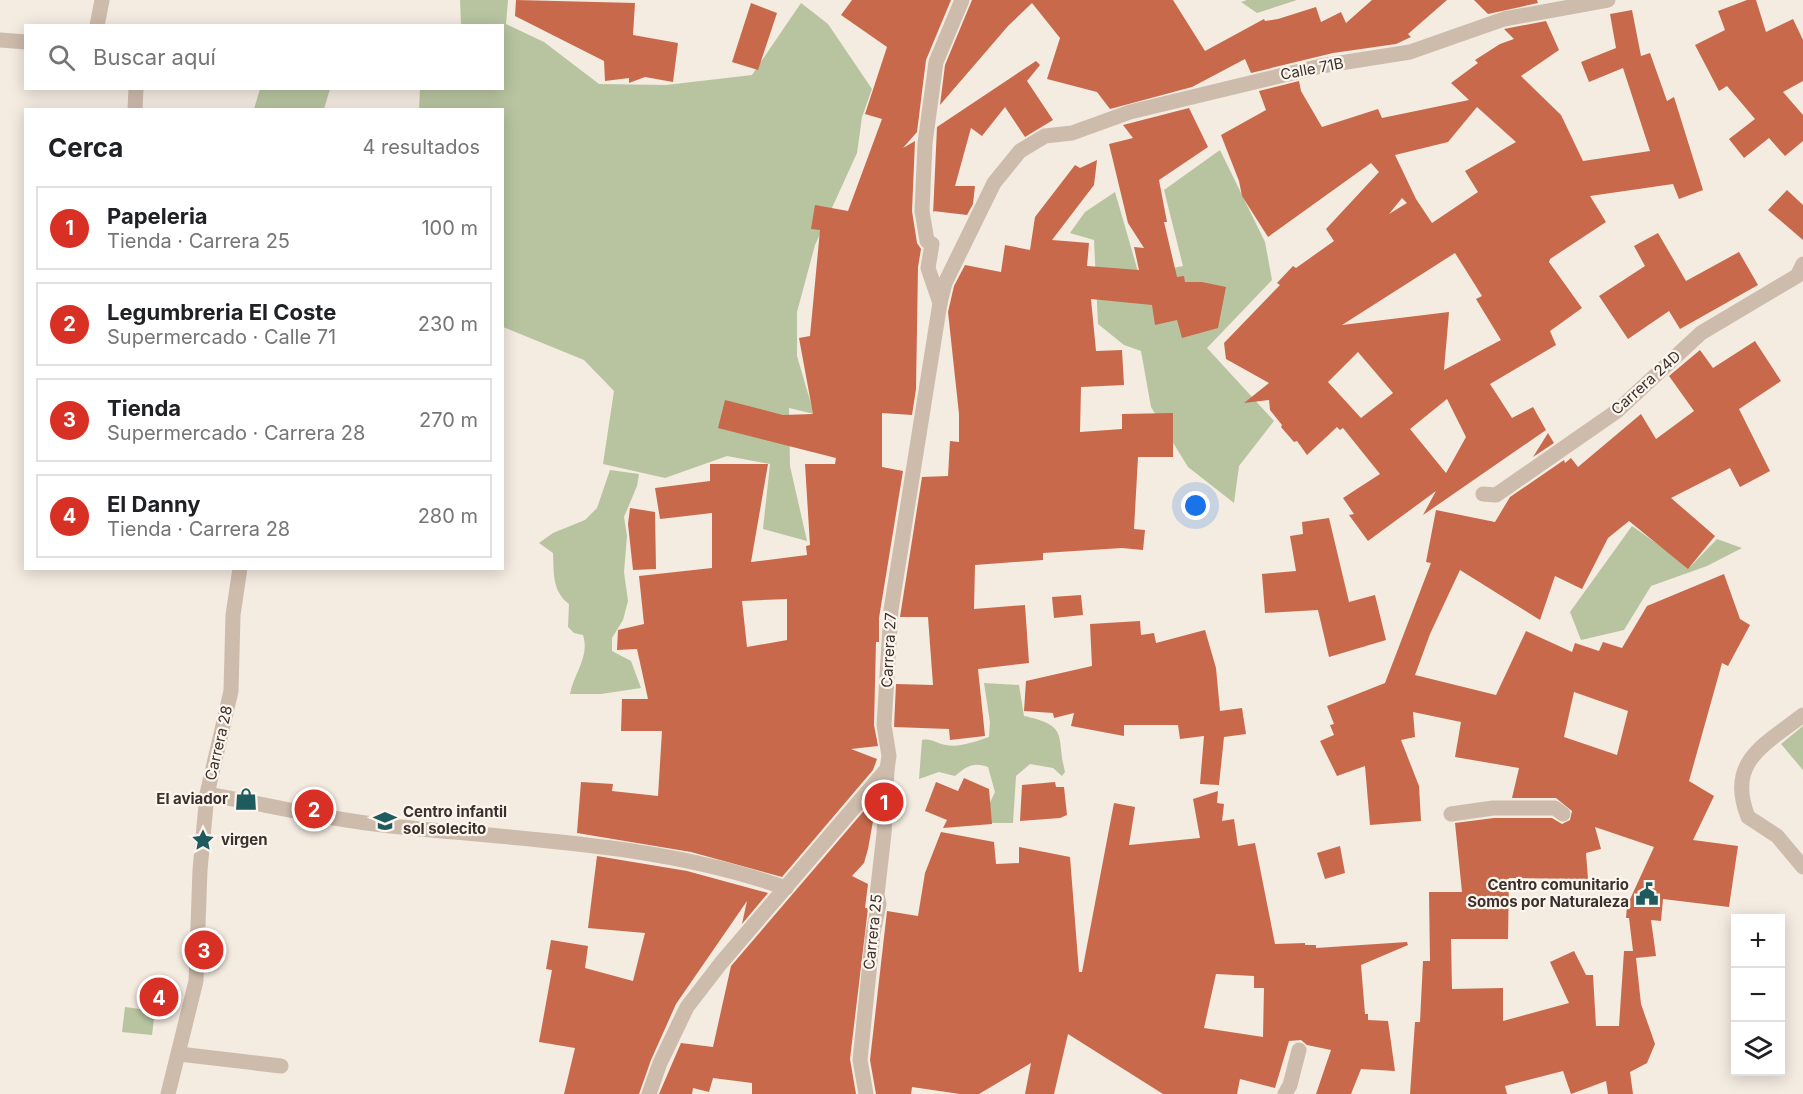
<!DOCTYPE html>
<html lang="es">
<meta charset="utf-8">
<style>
:root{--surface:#fff;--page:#f2f2f2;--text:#202124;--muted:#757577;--line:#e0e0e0;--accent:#d93025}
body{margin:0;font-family:Inter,sans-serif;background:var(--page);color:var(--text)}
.controls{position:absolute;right:18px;bottom:18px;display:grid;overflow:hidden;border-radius:0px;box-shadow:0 3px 15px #0003}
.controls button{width:54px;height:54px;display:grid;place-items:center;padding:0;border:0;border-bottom:2px solid var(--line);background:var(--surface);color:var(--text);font:30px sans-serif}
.you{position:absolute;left:1196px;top:506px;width:21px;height:21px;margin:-15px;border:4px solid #fff;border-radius:50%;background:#1a73e8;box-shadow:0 0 0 9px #1a73e833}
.badge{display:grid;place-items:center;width:39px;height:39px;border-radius:50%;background:var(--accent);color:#fff;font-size:20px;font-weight:700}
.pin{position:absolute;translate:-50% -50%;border:3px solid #fff;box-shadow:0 2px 6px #0006}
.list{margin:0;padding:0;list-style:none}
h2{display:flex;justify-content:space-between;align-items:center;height:78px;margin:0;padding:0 24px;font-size:26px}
h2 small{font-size:20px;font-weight:400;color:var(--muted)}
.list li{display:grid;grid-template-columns:39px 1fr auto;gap:18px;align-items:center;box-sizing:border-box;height:84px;margin:0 12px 12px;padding:0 12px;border:2px solid var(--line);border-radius:0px}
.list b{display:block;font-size:22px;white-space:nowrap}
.list p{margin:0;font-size:20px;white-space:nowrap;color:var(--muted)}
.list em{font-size:20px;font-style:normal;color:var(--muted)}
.icon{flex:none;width:33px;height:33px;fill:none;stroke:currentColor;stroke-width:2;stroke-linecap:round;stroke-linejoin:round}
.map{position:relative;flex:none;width:1803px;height:1094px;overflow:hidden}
.search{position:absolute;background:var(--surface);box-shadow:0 3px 15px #0003;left:24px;top:24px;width:480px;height:66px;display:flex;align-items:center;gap:15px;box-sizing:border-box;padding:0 21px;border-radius:0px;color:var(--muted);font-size:22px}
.panel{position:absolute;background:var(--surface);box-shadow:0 3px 15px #0003;left:24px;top:108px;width:480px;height:462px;border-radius:0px}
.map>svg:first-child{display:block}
.green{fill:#b8c4a0}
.building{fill:#c8694b;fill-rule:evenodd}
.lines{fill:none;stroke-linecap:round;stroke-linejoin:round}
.minor{stroke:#cdbbac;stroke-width:15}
.labels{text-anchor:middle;stroke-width:4.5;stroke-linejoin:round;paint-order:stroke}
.street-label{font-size:15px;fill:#3b302b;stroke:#fbf5ee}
.poi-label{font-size:15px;font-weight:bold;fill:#3b302b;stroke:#fbf5ee;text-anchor:end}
</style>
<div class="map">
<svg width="1803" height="1094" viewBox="0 0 1803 1094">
<rect width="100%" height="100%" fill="#f4ebe1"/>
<!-- green -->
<g class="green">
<path d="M460 0H508L506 24 544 42 599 84 666 85 752 75 801 3 828 24 872 89 862 117 857 153 815 245 797 312V356L814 414 789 408 790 466 807 541 763 529 770 464 727 456 665 478 603 464 614 391 584 360 503 327 502 110H419L420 89 502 88V26L461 25Z"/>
<path d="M1247 0H1297L1257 13 1241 2Z"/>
<path d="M260 89V88L330 89 324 109H254Z"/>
<path d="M1220 150 1265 242 1272 280 1207 348 1274 421 1239 466 1234 503 1188 467 1151 407 1141 351 1124 345 1098 324 1094 240 1070 233 1085 212 1115 192 1139 275 1183 266 1164 190Z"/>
<path d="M610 470 639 474 637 486 624 517 627 536 624 572 628 601 623 620 612 638V651L631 661 641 688 601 694H570C574 673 590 657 583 635L574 633 568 627 569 604C552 591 554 573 553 553L539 543 553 533 585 520 597 508Z"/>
<path d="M1632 526 1690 567 1717 539 1742 548 1707 566 1651 586 1624 630 1581 640 1570 612Z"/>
<path d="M984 683 1019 685 1024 716C1070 726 1056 736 1065 772L1062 776 1053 768 1030 764 1016 776 1013 823H980L995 792 988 767C973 762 967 766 955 776L939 772 919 779 922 740C932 738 937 744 946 745 959 748 977 741 989 737L990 722Z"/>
<path d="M1803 726V770L1781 744Z"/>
<path d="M125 1007 155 1011 152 1035 122 1032Z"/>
</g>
<!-- building -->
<g class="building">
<path d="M516 0 635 3 633 35 678 43 673 82 645 77 629 83V78L605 81 604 61 515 16Z"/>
<path d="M852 0H951L926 60 917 132 903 148 915 141 912 211 917 243 921 249 918 267 916 389 912 415 882 413V467L903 471 879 618V642H876L874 725 878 746 851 749 877 759 873 770 782 877 691 852 577 833 581 782 613 784 612 791 658 796 662 731H621L622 699H648L637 649 617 650 618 630 644 624 639 576 712 568V513L660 519 655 488 710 481V464H768L751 562 807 555 806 546 810 545 805 464H835L836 458 718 428 725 400 783 415 813 414 799 338 810 336 820 230 811 229 815 205 848 211 882 119 865 114 887 47 841 15ZM787 599V640L747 647 742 601Z"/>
<path d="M972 0H1173L1205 51 1264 19 1265 21 1278 19 1316 7 1321 22 1341 12 1346 23 1372 0H1447L1408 34 1411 37 1396 44 1333 53 1251 73 1245 59 1192 87 1110 109 1097 92 1047 79 1060 38 1032 3 1008 26 940 105 945 65Z"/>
<path d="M1474 0H1537L1538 3 1488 14Z"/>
<path d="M1747 0H1756L1766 32 1793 19 1803 40V81L1783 92 1803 115V141L1785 156 1769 138 1744 158 1729 139 1755 119 1727 86 1719 91 1695 45 1725 30 1718 11Z"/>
<path d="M751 3 777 13 758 70 732 62Z"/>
<path d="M1632 10 1641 56 1650 53 1667 101 1674 97 1703 190 1679 199 1673 184 1590 196 1606 222 1550 259 1549 262 1582 308 1550 331 1556 345 1490 384 1512 418 1533 407 1546 430 1423 515 1436 491 1368 541 1349 515 1354 514 1343 498 1380 474 1343 428 1340 430 1337 427 1307 455 1297 441 1294 442 1281 427 1282 425 1270 410 1269 400 1244 403 1269 383 1226 359 1224 343 1280 285 1277 283 1293 266 1296 268 1334 241 1326 229 1379 172 1371 163 1268 237 1242 196 1239 181 1221 135 1266 110 1259 91 1299 81 1301 91 1322 127 1378 109 1382 118 1469 100 1451 83 1478 63 1475 60 1500 44 1514 39 1504 29 1546 21 1559 50 1521 76 1561 115 1583 161 1650 151 1623 68 1589 82 1581 62 1616 48 1610 14ZM1477 107 1516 142 1465 171 1478 192 1432 223 1416 199 1395 155 1448 142ZM1402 198 1407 203 1389 214ZM1455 253 1482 296 1476 299 1501 340 1444 370 1449 312 1342 325ZM1358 352 1393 393 1361 418 1328 382ZM1447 399 1466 437 1446 473 1410 429Z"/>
<path d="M1036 61 1040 65 1027 81 1053 120 1025 137 1005 107 982 136 971 128 955 186H975L973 204 967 215 933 211V215L937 127Z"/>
<path d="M1189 108 1208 147 1159 180 1167 222H1164L1177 277 1184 276 1185 282H1202L1226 287 1218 328 1182 338 1177 320 1155 325 1152 305 1091 299 1096 351 1122 350 1124 385 1081 387 1080 432 1122 429V414L1173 413V457H1138L1134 529 1145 530 1143 550 1122 548 1043 553V560L975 565 974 609 1025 605 1029 663 978 669 985 736 950 740 949 729 894 727 896 684 933 685 928 617H900L922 477 948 476 950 441 959 442V414L948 312 954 286 965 265 1001 272 1005 245 1030 250 1035 217 1075 165 1080 168 1097 160 1094 185 1052 240 1089 243 1087 266 1139 270 1134 247 1144 248 1128 223 1109 144 1133 138 1123 125Z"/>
<path d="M1787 190 1803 205V240L1768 210Z"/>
<path d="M1658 233 1686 281 1739 252 1758 285 1680 329 1669 311 1628 339 1599 296 1645 266 1634 246Z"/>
<path d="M1755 341 1781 381 1739 409 1770 471 1740 487 1730 468 1671 498 1715 536 1688 569 1629 521 1608 538 1582 589 1555 576 1540 620 1460 570 1430 634 1415 675 1496 695 1526 631 1572 652 1575 643 1599 651 1603 642 1622 648 1647 606 1724 574 1740 619 1750 625 1728 666 1722 663 1689 781 1714 796 1693 840 1738 846 1729 907 1663 899 1661 921 1651 920 1656 956 1636 958 1641 1004 1655 1044 1647 1063 1630 1072 1633 1094H1608L1606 1081 1571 1094 1563 1071 1505 1086 1507 1094H1410L1415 1022H1420L1423 961H1430L1429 892H1462L1455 823 1494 818H1552L1562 824 1570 820 1572 811 1556 798H1512L1519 768 1455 757 1461 722 1413 712 1415 737 1401 740 1419 786 1421 821 1370 825 1365 766 1337 776 1320 741 1334 735 1330 725 1334 724 1327 706 1385 683 1431 563 1426 562 1436 510 1495 522 1510 497 1564 460 1565 463 1571 458 1578 467 1641 414 1656 439 1694 411 1669 376 1700 350 1713 368ZM1574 692 1628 711 1617 755 1564 737ZM1595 827 1654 847 1627 906 1626 918H1629L1633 951H1624L1619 1026H1596L1593 975H1586L1574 951 1550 962 1569 1003 1503 1021V988L1452 989 1451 939H1508L1509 878 1588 879 1586 853 1601 849Z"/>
<path d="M1548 433 1554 443 1533 457Z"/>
<path d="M630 508 655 512 656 569 633 570 628 524Z"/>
<path d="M1329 518 1349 602 1375 595 1386 640 1329 657 1318 610 1265 613 1262 574 1296 571 1290 536 1303 534 1302 522Z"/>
<path d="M1081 595 1083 615 1054 618 1052 597Z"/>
<path d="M1140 621 1141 635 1154 633 1156 643 1205 630 1216 668 1220 711 1242 708 1246 734 1224 737 1219 785 1200 784 1204 736 1180 739 1178 725H1124V736L1071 726 1074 713 1054 718 1053 713 1024 711 1026 681 1092 666 1090 624Z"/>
<path d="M964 778 989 789 992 824 943 828 947 820 925 811 936 782 958 791Z"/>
<path d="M1055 782 1056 787H1064L1067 815 1060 818 1020 821 1022 785Z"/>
<path d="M1218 791 1217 803 1224 804 1222 821 1234 819 1238 846 1255 843 1275 944 1305 943V945H1316V948L1407 942 1408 945 1361 965 1365 1014H1368V1020L1388 1021 1395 1071 1361 1069 1351 1094H1316L1331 1050 1307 1045 1301 1040 1289 1041 1275 1088 1240 1079 1237 1094H1163L1068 1034 1054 1094H1025L1031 1063 979 1094H960L912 1087 911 1094H876L870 1060 887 911 918 916 925 873 941 832 994 842 996 864 1019 863V847L1070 857 1079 972H1082L1114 803 1135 807 1129 845 1200 838 1193 799ZM1216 974 1254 976V988H1264L1263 1037 1204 1028Z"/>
<path d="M868 806 875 810 868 849 864 863 852 876 868 884 865 908H868L850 1059 856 1094H752V1083L713 1078 709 1092 693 1088 692 1094H659L681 1043 713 1047 731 966Z"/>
<path d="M1340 846 1345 873 1325 879 1317 853Z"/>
<path d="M597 856 687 871 768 893 742 924 747 901 676 1004 651 1060 639 1094H564L575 1048 539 1042 552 970 546 969 551 940 588 946 585 968 633 981 645 933 588 928Z"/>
</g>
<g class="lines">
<!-- minor -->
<g class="minor">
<path d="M97 26 102 0"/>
<path d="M0 40 26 42"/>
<path d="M135 110 136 88"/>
<path d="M940 303 928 268 932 244 927 241 922 211 925 143 936 62 962 0"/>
<path d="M1483 494 1496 495 1617 411 1701 333 1797 276 1803 264"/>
<path d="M1803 715C1764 745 1726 762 1748 817L1777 836 1803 867"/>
<path d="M207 794C268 805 330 820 391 826 524 840 659 843 786 888"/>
<path d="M1451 814 1493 808H1555L1563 814"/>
<path d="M179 1054 281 1066"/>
<path d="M168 1094 196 981 200 870 207 794 231 691 233 615 240 568"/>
<path d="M649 1094 660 1063 687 1007 721 963 887 769 889 756 884 725 891 610 940 303 945 283 994 183 1020 151 1045 136 1072 133 1130 112 1321 66 1410 52 1504 19 1608 0"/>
<path d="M866 1094 860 1060 873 933 879 904 877 895 884 834 887 769"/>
<path d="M1285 1094 1290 1085 1299 1050"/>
</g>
</g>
<!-- icons -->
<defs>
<g id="shop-bare" transform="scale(1.8)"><path d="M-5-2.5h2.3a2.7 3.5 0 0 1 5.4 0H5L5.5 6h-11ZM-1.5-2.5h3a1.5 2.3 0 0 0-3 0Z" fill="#1f5a5e" stroke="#fbf5ee" stroke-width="2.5" paint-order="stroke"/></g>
<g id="school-bare" transform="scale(1.8)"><path d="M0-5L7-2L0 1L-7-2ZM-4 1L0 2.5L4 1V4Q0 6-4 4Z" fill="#1f5a5e" stroke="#fbf5ee" stroke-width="2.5" paint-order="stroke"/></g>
<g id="sight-bare" transform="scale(1.8)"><path d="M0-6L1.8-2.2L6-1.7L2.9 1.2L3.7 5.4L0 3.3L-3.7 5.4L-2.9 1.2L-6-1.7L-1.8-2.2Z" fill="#1f5a5e" stroke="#fbf5ee" stroke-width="2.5" paint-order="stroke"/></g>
<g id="civic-bare" transform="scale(1.8)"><path d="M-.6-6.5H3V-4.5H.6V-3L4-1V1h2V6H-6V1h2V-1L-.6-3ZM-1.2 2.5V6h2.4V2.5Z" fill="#1f5a5e" stroke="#fbf5ee" stroke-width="2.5" paint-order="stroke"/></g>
</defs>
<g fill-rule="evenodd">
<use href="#shop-bare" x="246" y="799"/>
<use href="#school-bare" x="385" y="821"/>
<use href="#sight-bare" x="203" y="840"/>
<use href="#civic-bare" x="1647" y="894"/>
</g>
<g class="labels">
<!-- street labels -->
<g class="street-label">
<text transform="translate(1312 69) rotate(-11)" y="5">Calle 71B</text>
<text transform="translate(1646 383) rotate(-42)" y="5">Carrera 24D</text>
<text transform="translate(889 650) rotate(-87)" y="5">Carrera 27</text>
<text transform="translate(219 743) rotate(-77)" y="5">Carrera 28</text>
<text transform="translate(873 932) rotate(-84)" y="5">Carrera 25</text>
</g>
<!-- poi labels -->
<g class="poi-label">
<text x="228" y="804">El aviador</text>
<text x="403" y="817" text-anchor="start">Centro infantil<tspan x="403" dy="17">sol solecito</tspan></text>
<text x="221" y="845" text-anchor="start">virgen</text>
<text x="1629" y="890">Centro comunitario<tspan x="1629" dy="17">Somos por Naturaleza</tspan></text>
</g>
</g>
</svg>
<div class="controls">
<button>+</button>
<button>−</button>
<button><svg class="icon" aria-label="layers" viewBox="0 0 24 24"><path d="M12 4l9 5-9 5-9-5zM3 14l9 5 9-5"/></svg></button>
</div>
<div class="you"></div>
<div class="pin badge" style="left:884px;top:802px">1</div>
<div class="pin badge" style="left:314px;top:809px">2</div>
<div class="pin badge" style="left:204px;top:950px">3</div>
<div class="pin badge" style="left:159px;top:997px">4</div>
<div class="search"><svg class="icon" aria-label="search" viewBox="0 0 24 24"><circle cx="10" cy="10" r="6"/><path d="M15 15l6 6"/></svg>Buscar aquí</div>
<section class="panel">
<h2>Cerca<small>4 resultados</small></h2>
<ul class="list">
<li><span class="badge">1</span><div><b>Papeleria</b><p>Tienda · Carrera 25</p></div><em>100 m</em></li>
<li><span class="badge">2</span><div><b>Legumbreria El Coste</b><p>Supermercado · Calle 71</p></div><em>230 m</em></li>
<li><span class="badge">3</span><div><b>Tienda</b><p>Supermercado · Carrera 28</p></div><em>270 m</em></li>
<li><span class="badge">4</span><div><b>El Danny</b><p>Tienda · Carrera 28</p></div><em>280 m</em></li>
</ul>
</section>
</div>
